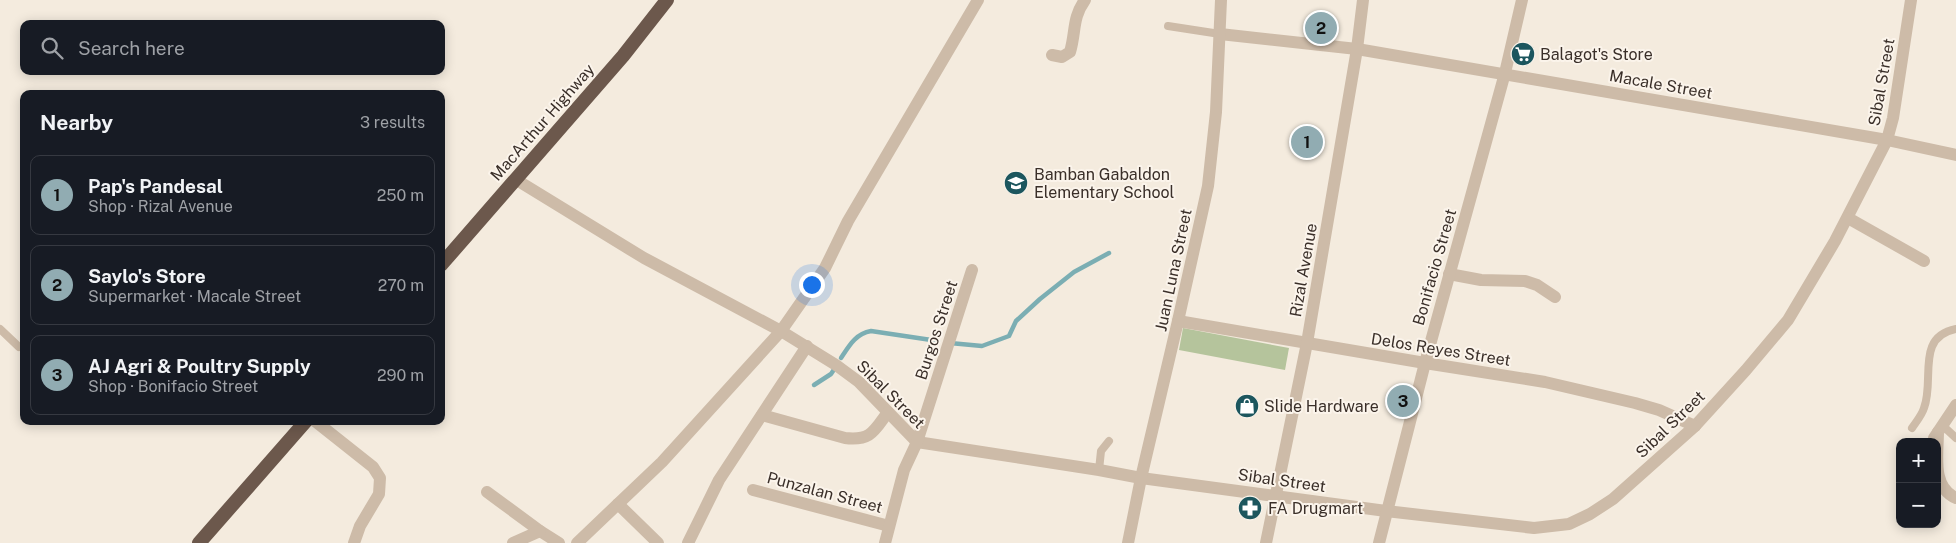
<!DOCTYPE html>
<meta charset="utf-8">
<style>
:root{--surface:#171b24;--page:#20242c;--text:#f1f3f6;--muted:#9ea1a6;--line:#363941;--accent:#91acb2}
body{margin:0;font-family:"Public Sans",sans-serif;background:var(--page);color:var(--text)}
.controls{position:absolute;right:15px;bottom:15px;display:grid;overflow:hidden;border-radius:10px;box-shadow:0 2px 12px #0003}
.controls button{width:45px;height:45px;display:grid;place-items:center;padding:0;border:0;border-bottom:1px solid var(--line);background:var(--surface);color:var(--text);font:25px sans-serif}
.you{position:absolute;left:811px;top:284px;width:18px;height:18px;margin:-12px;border:4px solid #fff;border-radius:50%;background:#1a73e8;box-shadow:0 0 0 8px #1a73e833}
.badge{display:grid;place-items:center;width:32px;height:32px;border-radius:50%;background:var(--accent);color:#111;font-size:16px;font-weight:700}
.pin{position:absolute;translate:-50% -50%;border:2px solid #fff;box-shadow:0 1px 5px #0006}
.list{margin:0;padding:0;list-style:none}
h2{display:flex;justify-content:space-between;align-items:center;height:65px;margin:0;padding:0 20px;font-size:21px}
h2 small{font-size:16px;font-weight:400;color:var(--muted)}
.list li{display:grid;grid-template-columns:32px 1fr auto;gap:15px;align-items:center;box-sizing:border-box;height:80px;margin:0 10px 10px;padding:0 10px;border:1px solid var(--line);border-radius:10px}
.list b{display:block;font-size:19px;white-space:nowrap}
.list p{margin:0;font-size:16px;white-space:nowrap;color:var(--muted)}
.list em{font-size:16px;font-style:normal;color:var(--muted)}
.icon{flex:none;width:28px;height:28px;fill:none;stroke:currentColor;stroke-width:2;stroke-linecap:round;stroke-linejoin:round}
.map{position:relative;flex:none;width:1956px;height:543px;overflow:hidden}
.search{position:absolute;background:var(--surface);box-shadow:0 2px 12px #0003;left:20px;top:20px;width:425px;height:55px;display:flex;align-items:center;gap:12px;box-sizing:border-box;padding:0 18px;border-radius:10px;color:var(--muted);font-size:19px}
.panel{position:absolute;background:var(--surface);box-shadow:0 2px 12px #0003;left:20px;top:90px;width:425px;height:335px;border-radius:10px}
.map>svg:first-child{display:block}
.green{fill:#b5c49c}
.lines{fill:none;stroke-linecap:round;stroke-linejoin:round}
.stream{stroke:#7baeb3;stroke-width:4.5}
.service{stroke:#cdbba8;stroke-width:8}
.minor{stroke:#cdbba8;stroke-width:12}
.tertiary{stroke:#cdbba8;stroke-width:12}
.trunk{stroke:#6c584c;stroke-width:14}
.labels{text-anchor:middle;stroke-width:4;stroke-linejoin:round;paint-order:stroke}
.poi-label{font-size:16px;fill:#3a2f29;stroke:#fbf4eb;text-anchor:start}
.street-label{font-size:16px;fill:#3a2f29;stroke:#fbf4eb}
</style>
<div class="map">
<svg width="1956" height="543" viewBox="0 0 1956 543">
<rect width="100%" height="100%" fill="#f4ebde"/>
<!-- green -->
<path class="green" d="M1183 328 1289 348 1285 370 1179 350Z"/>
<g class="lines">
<!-- stream -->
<g class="stream">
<path d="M950 343 982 346 1009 336 1016 321 1040 299 1074 272 1109 253"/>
<path d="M841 358C849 346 855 334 871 331L938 341"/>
<path d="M814 385 831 374 835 368"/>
</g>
<!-- service -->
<g class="service">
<path d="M1168 26 1220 34"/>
<path d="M0 329 19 347"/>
<path d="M1942 425 1956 438"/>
<path d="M1912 428C1916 422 1922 415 1924 408 1935 380 1915 337 1956 329"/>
<path d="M1099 470 1101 451 1109 441"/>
</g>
<!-- minor -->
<g class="minor">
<path d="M1220 34 1357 49"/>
<path d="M1052 55 1062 57 1070 52C1076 32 1072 18 1085 0"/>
<path d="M515 179 644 258 781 331 836 365 859 382 917 442 1099 470 1141 478 1386 511 1534 528 1569 524 1590 514 1613 499 1695 426 1746 370 1788 320 1835 241 1887 140 1893 118 1911 0"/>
<path d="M1848 218 1924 261"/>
<path d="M1449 274 1481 280 1525 281 1537 285 1555 297"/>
<path d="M1178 321 1425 363 1545 382 1635 403 1659 410 1695 426"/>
<path d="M762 415 845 438C871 441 874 431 888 412"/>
<path d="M315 421 373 467 380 478 379 494 360 526 354 543"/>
<path d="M1938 432C1938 454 1931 487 1956 498"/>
<path d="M1934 438 1956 405"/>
<path d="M753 490 889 526"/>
<path d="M487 492 540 531 559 543"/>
<path d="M618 504 658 543"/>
<path d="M513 543 540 531"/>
<path d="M577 543 662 462 781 331 825 268 848 221 978 0"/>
<path d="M688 543 719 480 807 346"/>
<path d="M885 543 904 470 917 442 972 270"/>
<path d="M1128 543 1141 478 1178 321 1208 186 1216 112 1221 0"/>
<path d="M1379 543 1425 363 1505 73 1522 0"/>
</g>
<!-- tertiary -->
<g class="tertiary">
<path d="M1357 49 1887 140 1956 155"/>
<path d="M1266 543 1307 343 1357 49 1363 0"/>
</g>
<!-- trunk -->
<g class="trunk">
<path d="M441 265 623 56 667 0"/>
<path d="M199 543 306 421"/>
</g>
</g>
<!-- icons -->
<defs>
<g id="supermarket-disc" transform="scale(1.25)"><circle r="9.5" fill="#1c565e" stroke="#fbf4eb"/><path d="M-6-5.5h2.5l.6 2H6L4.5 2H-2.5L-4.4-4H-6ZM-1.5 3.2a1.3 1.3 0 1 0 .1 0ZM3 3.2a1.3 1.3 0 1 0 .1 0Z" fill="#fff"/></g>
<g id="school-disc" transform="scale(1.25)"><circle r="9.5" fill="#1c565e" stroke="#fbf4eb"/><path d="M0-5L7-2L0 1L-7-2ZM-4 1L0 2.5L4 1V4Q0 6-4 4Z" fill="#fff"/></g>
<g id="shop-disc" transform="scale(1.25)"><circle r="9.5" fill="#1c565e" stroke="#fbf4eb"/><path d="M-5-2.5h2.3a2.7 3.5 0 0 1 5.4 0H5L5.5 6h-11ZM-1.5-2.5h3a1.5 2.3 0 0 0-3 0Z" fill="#fff"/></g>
<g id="pharmacy-disc" transform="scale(1.25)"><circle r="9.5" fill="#1c565e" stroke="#fbf4eb"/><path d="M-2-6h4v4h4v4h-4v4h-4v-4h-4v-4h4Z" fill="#fff"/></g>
</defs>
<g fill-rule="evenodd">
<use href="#supermarket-disc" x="1523" y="54"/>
<use href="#school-disc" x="1016" y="183"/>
<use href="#shop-disc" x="1247" y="406"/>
<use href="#pharmacy-disc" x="1250" y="508"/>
</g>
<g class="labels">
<!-- poi labels -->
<g class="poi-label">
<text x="1540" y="60">Balagot's Store</text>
<text x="1034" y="180">Bamban Gabaldon<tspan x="1034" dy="18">Elementary School</tspan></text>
<text x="1264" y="412">Slide Hardware</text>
<text x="1268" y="514">FA Drugmart</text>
</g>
<!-- street labels -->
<g class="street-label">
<text transform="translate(1881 82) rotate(-80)" y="6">Sibal Street</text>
<text transform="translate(1661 84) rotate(10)" y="6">Macale Street</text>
<text transform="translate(542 122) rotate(-49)" y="6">MacArthur Highway</text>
<text transform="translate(1434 267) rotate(-74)" y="6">Bonifacio Street</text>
<text transform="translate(1173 270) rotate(-78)" y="6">Juan Luna Street</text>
<text transform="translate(1303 270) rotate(-80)" y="6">Rizal Avenue</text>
<text transform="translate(936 330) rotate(-72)" y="6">Burgos Street</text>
<text transform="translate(1441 349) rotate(9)" y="6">Delos Reyes Street</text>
<text transform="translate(891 394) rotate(45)" y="6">Sibal Street</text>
<text transform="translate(1670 424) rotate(-44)" y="6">Sibal Street</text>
<text transform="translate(1282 480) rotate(8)" y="6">Sibal Street</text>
<text transform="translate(825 492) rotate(15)" y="6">Punzalan Street</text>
</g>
</g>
</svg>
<div class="controls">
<button>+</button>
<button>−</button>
</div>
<div class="you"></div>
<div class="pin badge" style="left:1307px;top:142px">1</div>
<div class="pin badge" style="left:1321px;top:28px">2</div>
<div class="pin badge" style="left:1403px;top:401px">3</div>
<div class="search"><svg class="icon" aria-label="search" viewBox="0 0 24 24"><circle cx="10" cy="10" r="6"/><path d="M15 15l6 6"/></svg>Search here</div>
<section class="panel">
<h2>Nearby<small>3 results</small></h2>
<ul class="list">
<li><span class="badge">1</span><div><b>Pap's Pandesal</b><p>Shop · Rizal Avenue</p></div><em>250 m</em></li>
<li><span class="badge">2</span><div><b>Saylo's Store</b><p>Supermarket · Macale Street</p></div><em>270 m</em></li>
<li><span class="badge">3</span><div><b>AJ Agri &amp; Poultry Supply</b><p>Shop · Bonifacio Street</p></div><em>290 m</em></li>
</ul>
</section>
</div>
